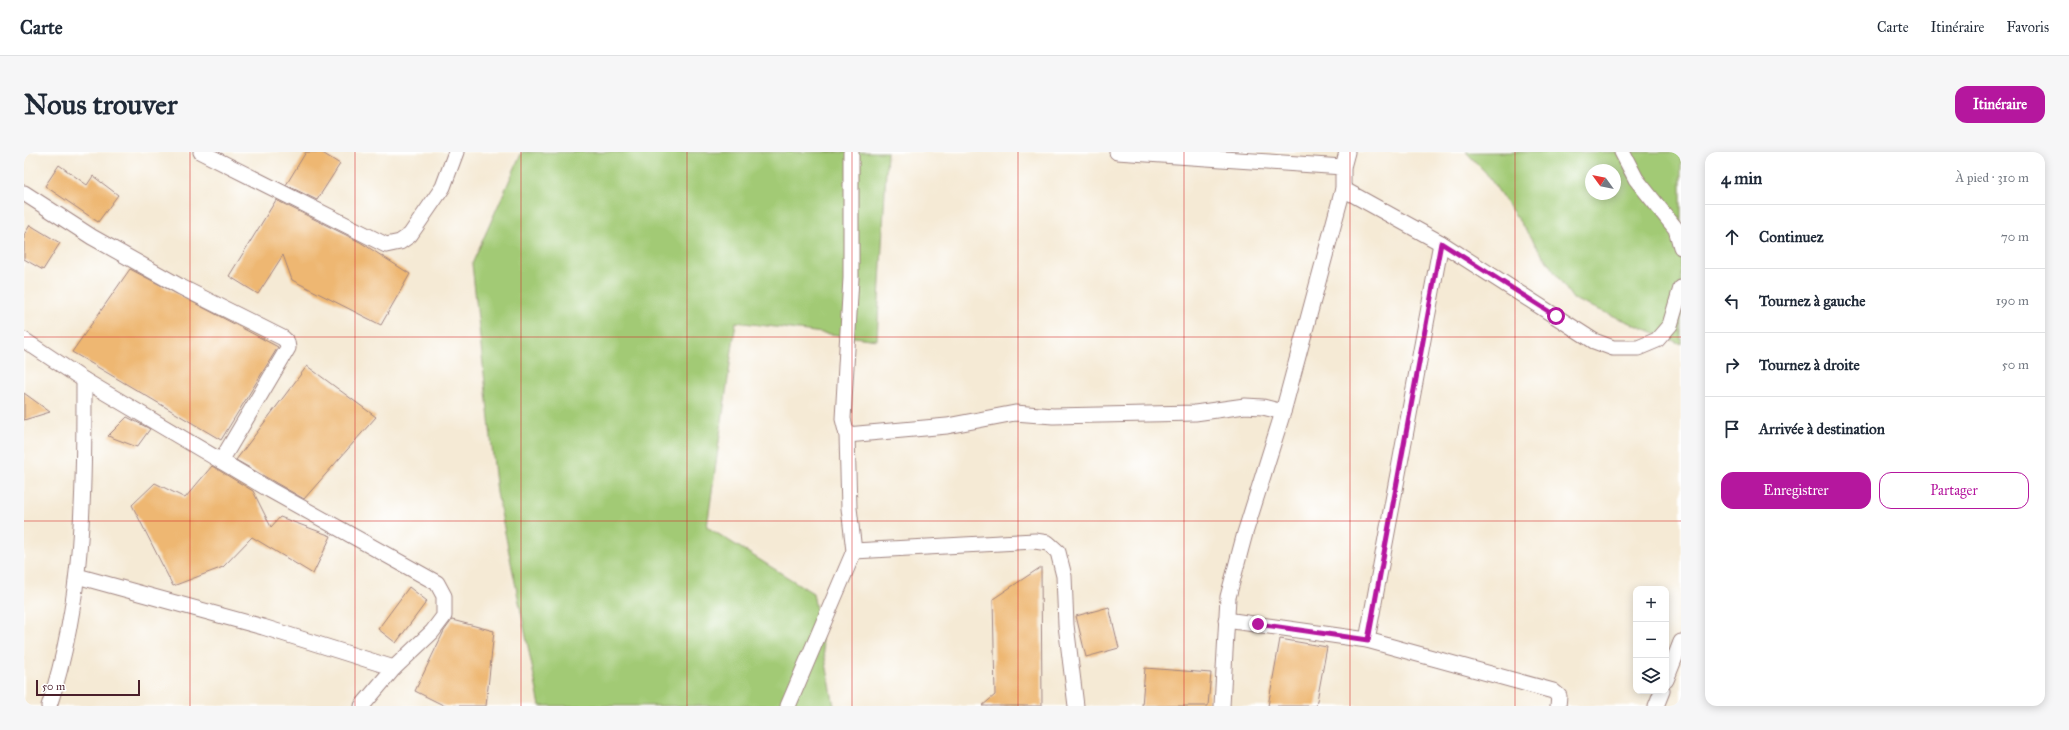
<!DOCTYPE html>
<html lang="fr">
<meta charset="utf-8">
<style>
:root{--surface:#fff;--page:#f6f6f7;--text:#1f2937;--muted:#747a83;--line:#e0e1e3;--accent:#b5179e}
body{margin:0;font-family:"IM FELL Great Primer",serif;background:var(--page);color:var(--text)}
.controls{position:absolute;right:12px;bottom:12px;display:grid;overflow:hidden;border-radius:8px;box-shadow:0 2px 10px #0003}
.controls button{width:36px;height:36px;display:grid;place-items:center;padding:0;border:0;border-bottom:1px solid var(--line);background:var(--surface);color:var(--text);font:20px sans-serif}
.compass{position:absolute;left:1561px;top:12px;width:36px;height:36px;border-radius:50%;background:var(--surface);box-shadow:0 2px 10px #0003;rotate:303deg}
.scale{position:absolute;left:12px;bottom:10px;width:104px;box-sizing:border-box;padding-left:4px;border:2px solid #4a1f2b;border-top:0;font-size:11px;line-height:14px;white-space:nowrap;color:#4a1f2b;-webkit-text-stroke:3px #fff;paint-order:stroke}
.stop{position:absolute;width:12px;height:12px;margin:-9px;border:3px solid #b5179e;border-radius:50%;background:#fff}
.stop.end{background:#b5179e;border-color:#fff;box-shadow:0 1px 4px #0008}
.list{margin:0;padding:0;list-style:none}
h2{display:flex;justify-content:space-between;align-items:center;height:52px;margin:0;padding:0 16px;font-size:17px}
h2 small{font-size:13px;font-weight:400;color:var(--muted)}
.list li{display:grid;grid-template-columns:26px 1fr auto;gap:12px;align-items:center;box-sizing:border-box;height:64px;padding:0 16px;border-top:1px solid var(--line)}
.list b{display:block;font-size:15px;white-space:nowrap}
.list em{font-size:13px;font-style:normal;color:var(--muted)}
.actions{display:flex;gap:8px;padding:12px 16px}
.actions a{flex:1;padding:9px 0;border:1px solid var(--accent);border-radius:12px;text-align:center;font-size:14px;color:var(--accent)}
.actions .main{background:var(--accent);color:#fff}
.icon{flex:none;width:22px;height:22px;fill:none;stroke:currentColor;stroke-width:2;stroke-linecap:round;stroke-linejoin:round}
.map{position:relative;flex:none;width:1657px;height:554px;overflow:hidden;border-radius:12px}
header{display:flex;align-items:center;gap:24px;box-sizing:border-box;height:56px;padding:0 20px;background:var(--surface);border-bottom:1px solid var(--line)}
header strong{font-size:19px}
nav{display:flex;gap:22px;margin-inline-start:auto;font-size:14px}
.intro{display:flex;align-items:center;justify-content:space-between;box-sizing:border-box;height:96px;padding:0 24px}
h1{margin:0;font-size:28px}
.button{padding:10px 18px;border-radius:12px;background:var(--accent);color:#fff;font-size:14px;font-weight:700}
main{display:flex;gap:24px;padding:0 24px}
aside{flex:1;background:var(--surface);border-radius:12px;box-shadow:0 2px 10px #0003}
.map>svg:first-child{display:block}
.green{fill:#a2ca75;stroke:#767450;fill-rule:evenodd}
.building{fill:#eeb772}
.lines{fill:none;stroke-linecap:round;stroke-linejoin:round}
.street-casing{stroke:#a08480;stroke-width:17}
.street{stroke:#fff;stroke-width:15}
.route{stroke:#b5179e;stroke-width:5}
.grid{fill:none;stroke:#d62828;stroke-width:1;stroke-opacity:0.55}
</style>
<header>
<strong>Carte</strong>
<nav><a>Carte</a><a>Itinéraire</a><a>Favoris</a></nav>
</header>
<div class="intro"><h1>Nous trouver</h1><a class="button">Itinéraire</a></div>
<main>
<div class="map">
<svg width="1657" height="554" viewBox="0 0 1657 554">
<rect width="100%" height="100%" fill="#fff"/>
<filter id="ink" filterUnits="userSpaceOnUse"><feTurbulence type="fractalNoise" baseFrequency=".025" numOctaves="2"/><feDisplacementMap in="SourceGraphic" scale="8" xChannelSelector="R" yChannelSelector="G"/><feConvolveMatrix kernelMatrix="1 2 1 2 8 2 1 2 1" color-interpolation-filters="sRGB"/></filter>
<filter id="wash" filterUnits="userSpaceOnUse"><feTurbulence type="fractalNoise" baseFrequency=".012" numOctaves="4" result="noise"/><feDisplacementMap in="SourceGraphic" scale="16" xChannelSelector="R" yChannelSelector="G"/><feGaussianBlur stdDeviation="0.9" result="paint"/><feColorMatrix in="noise" values="0 0 0 0 0 0 0 0 0 0 0 0 0 0 0 0 0 1.4 0 .05"/><feComposite in="paint" operator="in"/></filter>
<g filter="url(#wash)">
<rect width="100%" height="100%" fill="#f5ead5"/>
<!-- green -->
<g class="green">
<path d="M498 0H863L853 188 712 170 683 375 789 441 810 554H516L473 341 448 112Z"/>
<path d="M1442 0H1657V192L1549 147 1462 21ZM1567 18H1591V42H1567Z"/>
</g>
<g id="blocks">
<!-- building -->
<g class="building">
<path d="M282 0H297L316 12 293 48 262 33Z"/>
<path d="M35 13 63 33 69 24 94 43 74 70 21 34Z"/>
<path d="M252 48 336 90 386 122 357 173 268 128 259 103 234 142 205 124Z"/>
<path d="M6 73 36 91 19 118 0 107V83Z"/>
<path d="M106 117 254 195 197 288 48 200Z"/>
<path d="M283 214 352 265 280 347 212 308Z"/>
<path d="M0 241 26 260 0 268Z"/>
<path d="M103 265 126 277 113 295 84 284Z"/>
<path d="M188 314 229 339 247 375 256 365 307 384 289 422 228 385 199 415 149 434 108 353 131 331 161 346Z"/>
<path d="M1017 415 1018 554H958L971 543 969 447Z"/>
<path d="M385 435 403 449 372 491 354 477Z"/>
<path d="M1085 455 1095 496 1062 505 1052 464Z"/>
<path d="M428 468 470 479 462 554H421L391 539 420 479Z"/>
<path d="M1256 487 1303 495 1292 554H1244Z"/>
<path d="M1121 516 1187 521 1184 554H1118Z"/>
</g>
</g>
</g>
<g filter="url(#ink)">
<use href="#blocks" fill-opacity="0" stroke="#a08480" stroke-width="1"/>
<g class="lines">
<!-- street casing -->
<g class="street-casing">
<g id="street">
<path d="M177 0 362 93 376 90 386 83 419 35 432 0"/>
<path d="M1093 0 1319 15V37L1259 260 1221 381 1204 445 1198 554"/>
<path d="M1598 0 1612 27 1652 77 1657 95"/>
<path d="M1319 15 1323 0"/>
<path d="M1319 37 1417 91 1570 189 1589 196H1614L1633 188 1646 173 1657 136"/>
<path d="M0 41 68 85 157 135 259 186 263 190 264 196 197 309"/>
<path d="M0 188 60 228 246 338 413 431 420 444V464L408 480 370 516 338 554"/>
<path d="M823 283 923 274 991 261 1029 264 1171 261 1221 254 1239 255 1259 260"/>
<path d="M830 399 1011 389 1024 391 1034 400 1040 424 1042 473 1052 554"/>
<path d="M53 424 239 475 370 516"/>
<path d="M1202 468 1343 488 1529 539 1535 544 1534 554"/>
<path d="M1343 488 1417 91"/>
<path d="M1642 528 1657 490"/>
<path d="M25 554C60 449 60 338 60 228"/>
<path d="M764 554 830 399 825 356 823 283 819 267 827 126V0"/>
<path d="M1632 554 1638 539"/>
</g>
</g>
<!-- street -->
<use href="#street" class="street"/>
</g>
</g>
<g class="lines" filter="url(#ink)">
<!-- route -->
<path class="route" d="M1234 472 1344 488 1417 91 1532 164"/>
</g>
<!-- grid -->
<path class="grid" d="M166 0V554M331 0V554M497 0V554M663 0V554M828 0V554M994 0V554M1160 0V554M1326 0V554M1491 0V554M0 185H1657M0 369H1657"/>
</svg>
<div class="controls">
<button>+</button>
<button>−</button>
<button><svg class="icon" aria-label="layers" viewBox="0 0 24 24"><path d="M12 4l9 5-9 5-9-5zM3 14l9 5 9-5"/></svg></button>
</div>
<svg class="compass" viewBox="-18 -18 36 36"><path d="M0-13l5 13h-10z" fill="#e53935"/><path d="M0 13l5-13h-10z" fill="#747a83"/></svg>
<div class="scale">50 m</div>
<div class="stop" style="left:1532px;top:164px"></div>
<div class="stop end" style="left:1234px;top:472px"></div>
</div>
<aside>
<h2>4 min<small>À pied · 310 m</small></h2>
<ul class="list">
<li><svg class="icon" aria-label="ahead" viewBox="0 0 24 24"><path d="M12 20V5M6 11l6-6 6 6"/></svg><div><b>Continuez</b></div><em>70 m</em></li>
<li><svg class="icon" aria-label="left" viewBox="0 0 24 24"><path d="M17 20v-9H6M10 6l-5 5 5 5"/></svg><div><b>Tournez à gauche</b></div><em>190 m</em></li>
<li><svg class="icon" aria-label="right" viewBox="0 0 24 24"><path d="M7 20v-9h11M14 6l5 5-5 5"/></svg><div><b>Tournez à droite</b></div><em>50 m</em></li>
<li><svg class="icon" aria-label="arrive" viewBox="0 0 24 24"><path d="M6 21V4h12l-3 4 3 4H6"/></svg><div><b>Arrivée à destination</b></div></li>
</ul>
<div class="actions"><a class="main">Enregistrer</a><a>Partager</a></div>
</aside>
</main>
